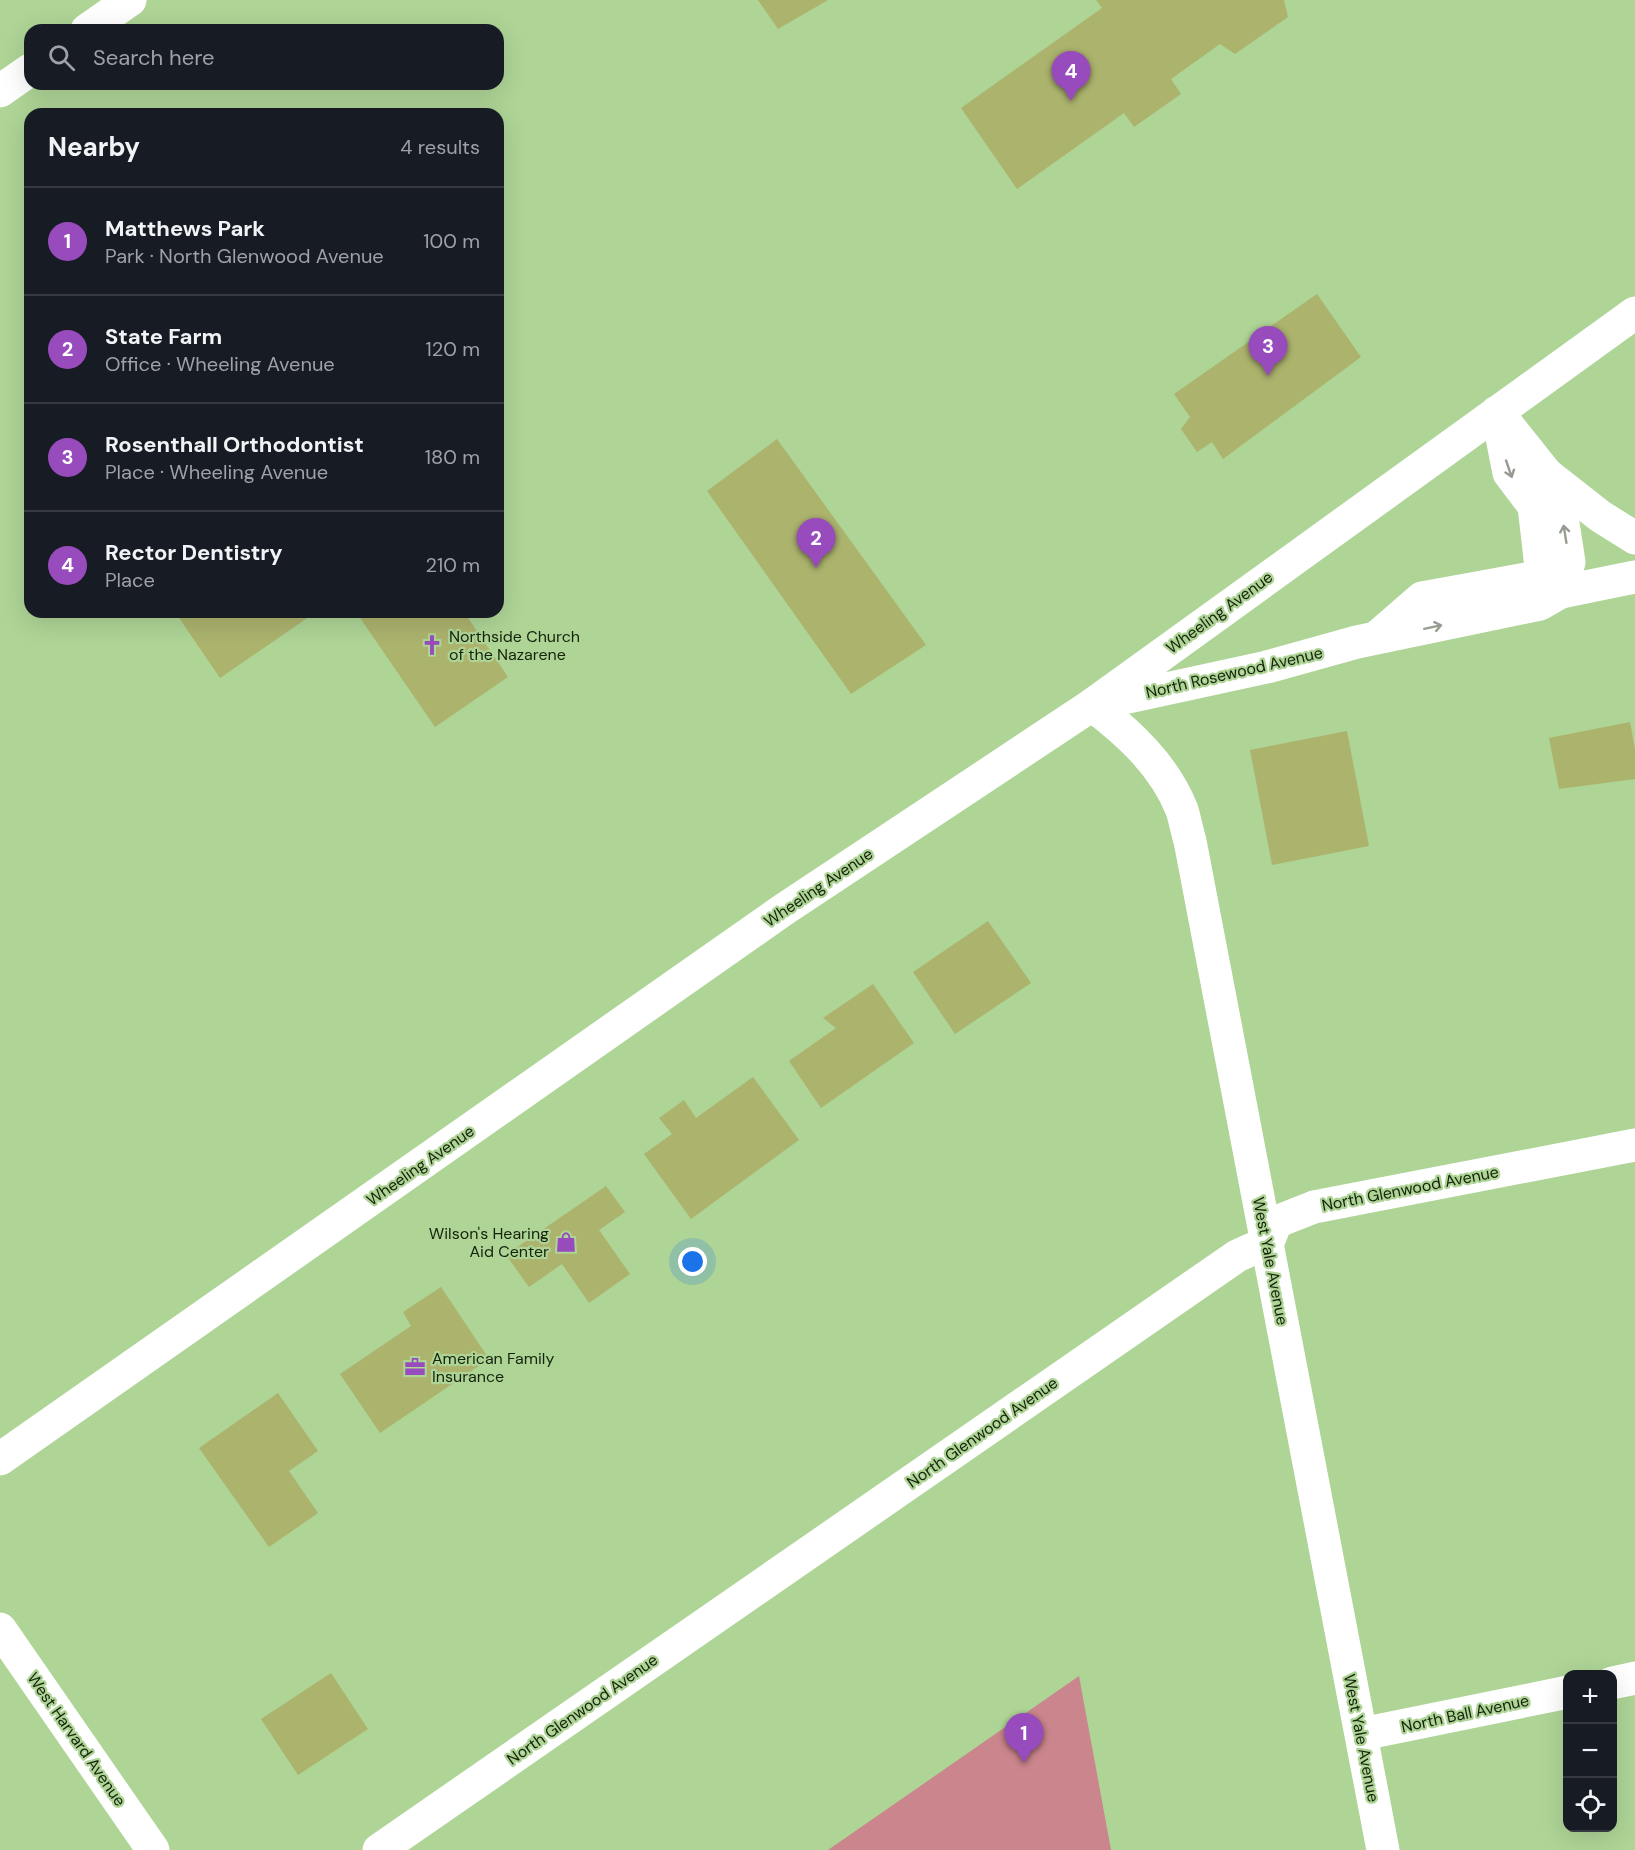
<!DOCTYPE html>
<meta charset="utf-8">
<style>
:root{--surface:#171b24;--page:#20242c;--text:#f1f3f6;--muted:#9ea1a6;--line:#363941;--accent:#984bbc}
body{margin:0;font-family:"DM Sans",sans-serif;background:var(--page);color:var(--text)}
.controls{position:absolute;right:18px;bottom:18px;display:grid;overflow:hidden;border-radius:12px;box-shadow:0 6px 24px #0002}
.controls button{width:54px;height:54px;display:grid;place-items:center;padding:0;border:0;border-bottom:2px solid var(--line);background:var(--surface);color:var(--text);font:30px sans-serif}
.you{position:absolute;left:693px;top:1262px;width:21px;height:21px;margin:-15px;border:4px solid #fff;border-radius:50%;background:#1a73e8;box-shadow:0 0 0 9px #1a73e833}
.badge{display:grid;place-items:center;width:39px;height:39px;border-radius:50%;background:var(--accent);color:#fff;font-size:20px;font-weight:700}
.pin{position:absolute;translate:-50% -50px;filter:drop-shadow(0 2px 3px #0008)}
.pin::after{content:'';position:absolute;top:32px;width:21px;height:18px;background:inherit;clip-path:polygon(0 0,100% 0,50% 100%)}
.list{margin:0;padding:0;list-style:none}
h2{display:flex;justify-content:space-between;align-items:center;height:78px;margin:0;padding:0 24px;font-size:26px}
h2 small{font-size:20px;font-weight:400;color:var(--muted)}
.list li{display:grid;grid-template-columns:39px 1fr auto;gap:18px;align-items:center;box-sizing:border-box;height:108px;padding:0 24px;border-top:2px solid var(--line)}
.list b{display:block;font-size:22px;white-space:nowrap}
.list p{margin:0;font-size:20px;white-space:nowrap;color:var(--muted)}
.list em{font-size:20px;font-style:normal;color:var(--muted)}
.icon{flex:none;width:33px;height:33px;fill:none;stroke:currentColor;stroke-width:2;stroke-linecap:round;stroke-linejoin:round}
.map{position:relative;flex:none;width:1635px;height:1850px;overflow:hidden}
.search{position:absolute;background:var(--surface);box-shadow:0 6px 24px #0002;left:24px;top:24px;width:480px;height:66px;display:flex;align-items:center;gap:15px;box-sizing:border-box;padding:0 21px;border-radius:18px;color:var(--muted);font-size:22px}
.panel{position:absolute;background:var(--surface);box-shadow:0 6px 24px #0002;left:24px;top:108px;width:480px;height:510px;border-radius:18px}
.map>svg:first-child{display:block}
.green{fill:#cb858c}
.building{fill:#acb36d}
.lines{fill:none;stroke-linecap:round;stroke-linejoin:round}
.minor{stroke:#fff;stroke-width:33}
.tertiary{stroke:#fff;stroke-width:33}
.secondary{stroke:#fff;stroke-width:33}
.oneway{stroke:#969c91}
.labels{text-anchor:middle;stroke-width:4.5;stroke-linejoin:round;paint-order:stroke}
.street-label{font-size:16px;fill:#15230b;stroke:#aed496}
.poi-label{font-size:16px;fill:#15230b;stroke:#aed496;text-anchor:start}
</style>
<div class="map">
<svg width="1635" height="1850" viewBox="0 0 1635 1850">
<rect width="100%" height="100%" fill="#aed496"/>
<!-- green -->
<path class="green" d="M1079 1676 1111 1850H828Z"/>
<!-- building -->
<g class="building">
<path d="M758 0H828L778 29Z"/>
<path d="M1096 0H1284L1288 17 1235 54 1220 44 1171 79 1181 94 1134 127 1124 113 1017 189 961 108 1102 8Z"/>
<path d="M1317 294 1361 357 1223 459 1212 442 1197 452 1181 429 1190 417 1174 394Z"/>
<path d="M777 439 926 645 851 694 707 491Z"/>
<path d="M175 612H316L220 678Z"/>
<path d="M356 612H464L508 677 435 727Z"/>
<path d="M1630 722 1635 749V779L1559 789 1549 738Z"/>
<path d="M1347 731 1369 846 1272 865 1250 750Z"/>
<path d="M988 921 1031 983 955 1034 913 972Z"/>
<path d="M873 984 914 1043 821 1108 789 1061 836 1028 823 1018Z"/>
<path d="M753 1077 799 1140 691 1219 644 1154 672 1134 659 1118 684 1100 696 1118Z"/>
<path d="M606 1186 625 1212 599 1230 630 1274 589 1303 562 1264 529 1287 506 1255Z"/>
<path d="M441 1287 489 1359 380 1433 340 1374 411 1326 403 1312Z"/>
<path d="M278 1393 318 1451 289 1471 318 1513 269 1547 199 1448Z"/>
<path d="M331 1673 368 1729 298 1775 261 1719Z"/>
</g>
<g class="lines">
<!-- minor -->
<g class="minor">
<path d="M87 30 130 0"/>
<path d="M0 91 30 70"/>
<path d="M1377 637 1422 598 1542 576"/>
<path d="M1092 705C1129 733 1164 765 1182 810 1185 820 1187 831 1190 841L1383 1850"/>
<path d="M1092 705 1267 667 1357 642 1540 604 1561 592"/>
<path d="M0 1629 153 1850"/>
<path d="M1612 1683 1635 1678"/>
<path d="M1362 1734 1568 1692"/>
<path d="M379 1850 1237 1256 1268 1242 1276 1222 1314 1207 1635 1145"/>
</g>
<!-- tertiary -->
<path class="tertiary" d="M1542 576 1561 592 1635 577"/>
<!-- secondary -->
<g class="secondary">
<path d="M1497 412 1545 472 1560 504 1569 562 1561 592"/>
<path d="M1498 417 1509 473 1534 506 1542 576"/>
<path d="M1549 476 1600 516 1635 538"/>
<path d="M0 1459 783 910 1092 705 1635 313"/>
</g>
</g>
<!-- one-way arrows -->
<defs><path id="oneway-shaft" d="M-6 0H5M1.5-3L5.5 0L1.5 3" fill="none" stroke-width="1.6" stroke-linecap="round" stroke-linejoin="round" transform="scale(1.5)"/></defs>
<g class="oneway">
<use href="#oneway-shaft" transform="translate(1509 469) rotate(71)"/>
<use href="#oneway-shaft" transform="translate(1565 534) rotate(-99)"/>
<use href="#oneway-shaft" transform="translate(1433 627) rotate(-12)"/>
</g>
<!-- icons -->
<defs>
<g id="church-bare" transform="scale(1.62)"><path d="M-1.2-6h2.4v3.5h3.3v2.4h-3.3V6h-2.4V-.1h-3.3v-2.4h3.3Z" fill="#984bbc" stroke="#aed496" stroke-width="2.5" paint-order="stroke"/></g>
<g id="shop-bare" transform="scale(1.62)"><path d="M-5-2.5h2.3a2.7 3.5 0 0 1 5.4 0H5L5.5 6h-11ZM-1.5-2.5h3a1.5 2.3 0 0 0-3 0Z" fill="#984bbc" stroke="#aed496" stroke-width="2.5" paint-order="stroke"/></g>
<g id="office-bare" transform="scale(1.62)"><path d="M-6-3h4V-5.5h4V-3h4V5H-6ZM-1-4.5V-3h2v-1.5ZM-6 0V1H6V0Z" fill="#984bbc" stroke="#aed496" stroke-width="2.5" paint-order="stroke"/></g>
</defs>
<g fill-rule="evenodd">
<use href="#church-bare" x="432" y="645"/>
<use href="#shop-bare" x="566" y="1242"/>
<use href="#office-bare" x="415" y="1367"/>
</g>
<g class="labels">
<!-- street labels -->
<g class="street-label">
<text transform="translate(1219 612) rotate(-36)" y="6">Wheeling Avenue</text>
<text transform="translate(1234 672) rotate(-13)" y="6">North Rosewood Avenue</text>
<text transform="translate(818 887) rotate(-34)" y="6">Wheeling Avenue</text>
<text transform="translate(420 1165) rotate(-35)" y="6">Wheeling Avenue</text>
<text transform="translate(1410 1188) rotate(-11)" y="6">North Glenwood Avenue</text>
<text transform="translate(1271 1261) rotate(79)" y="6">West Yale Avenue</text>
<text transform="translate(982 1432) rotate(-35)" y="6">North Glenwood Avenue</text>
<text transform="translate(582 1709) rotate(-35)" y="6">North Glenwood Avenue</text>
<text transform="translate(1465 1713) rotate(-12)" y="6">North Ball Avenue</text>
<text transform="translate(1362 1738) rotate(79)" y="6">West Yale Avenue</text>
<text transform="translate(77 1739) rotate(55)" y="6">West Harvard Avenue</text>
</g>
<!-- poi labels -->
<g class="poi-label">
<text x="449" y="642">Northside Church<tspan x="449" dy="18">of the Nazarene</tspan></text>
<text x="549" y="1239" text-anchor="end">Wilson's Hearing<tspan x="549" dy="18">Aid Center</tspan></text>
<text x="432" y="1364">American Family<tspan x="432" dy="18">Insurance</tspan></text>
</g>
</g>
</svg>
<div class="controls">
<button>+</button>
<button>−</button>
<button><svg class="icon" aria-label="locate" viewBox="0 0 24 24"><circle cx="12" cy="12" r="6"/><path d="M12 2v4M12 18v4M2 12h4M18 12h4"/></svg></button>
</div>
<div class="you"></div>
<div class="pin badge" style="left:1024px;top:1763px">1</div>
<div class="pin badge" style="left:816px;top:568px">2</div>
<div class="pin badge" style="left:1268px;top:376px">3</div>
<div class="pin badge" style="left:1071px;top:101px">4</div>
<div class="search"><svg class="icon" aria-label="search" viewBox="0 0 24 24"><circle cx="10" cy="10" r="6"/><path d="M15 15l6 6"/></svg>Search here</div>
<section class="panel">
<h2>Nearby<small>4 results</small></h2>
<ul class="list">
<li><span class="badge">1</span><div><b>Matthews Park</b><p>Park · North Glenwood Avenue</p></div><em>100 m</em></li>
<li><span class="badge">2</span><div><b>State Farm</b><p>Office · Wheeling Avenue</p></div><em>120 m</em></li>
<li><span class="badge">3</span><div><b>Rosenthall Orthodontist</b><p>Place · Wheeling Avenue</p></div><em>180 m</em></li>
<li><span class="badge">4</span><div><b>Rector Dentistry</b><p>Place</p></div><em>210 m</em></li>
</ul>
</section>
</div>
